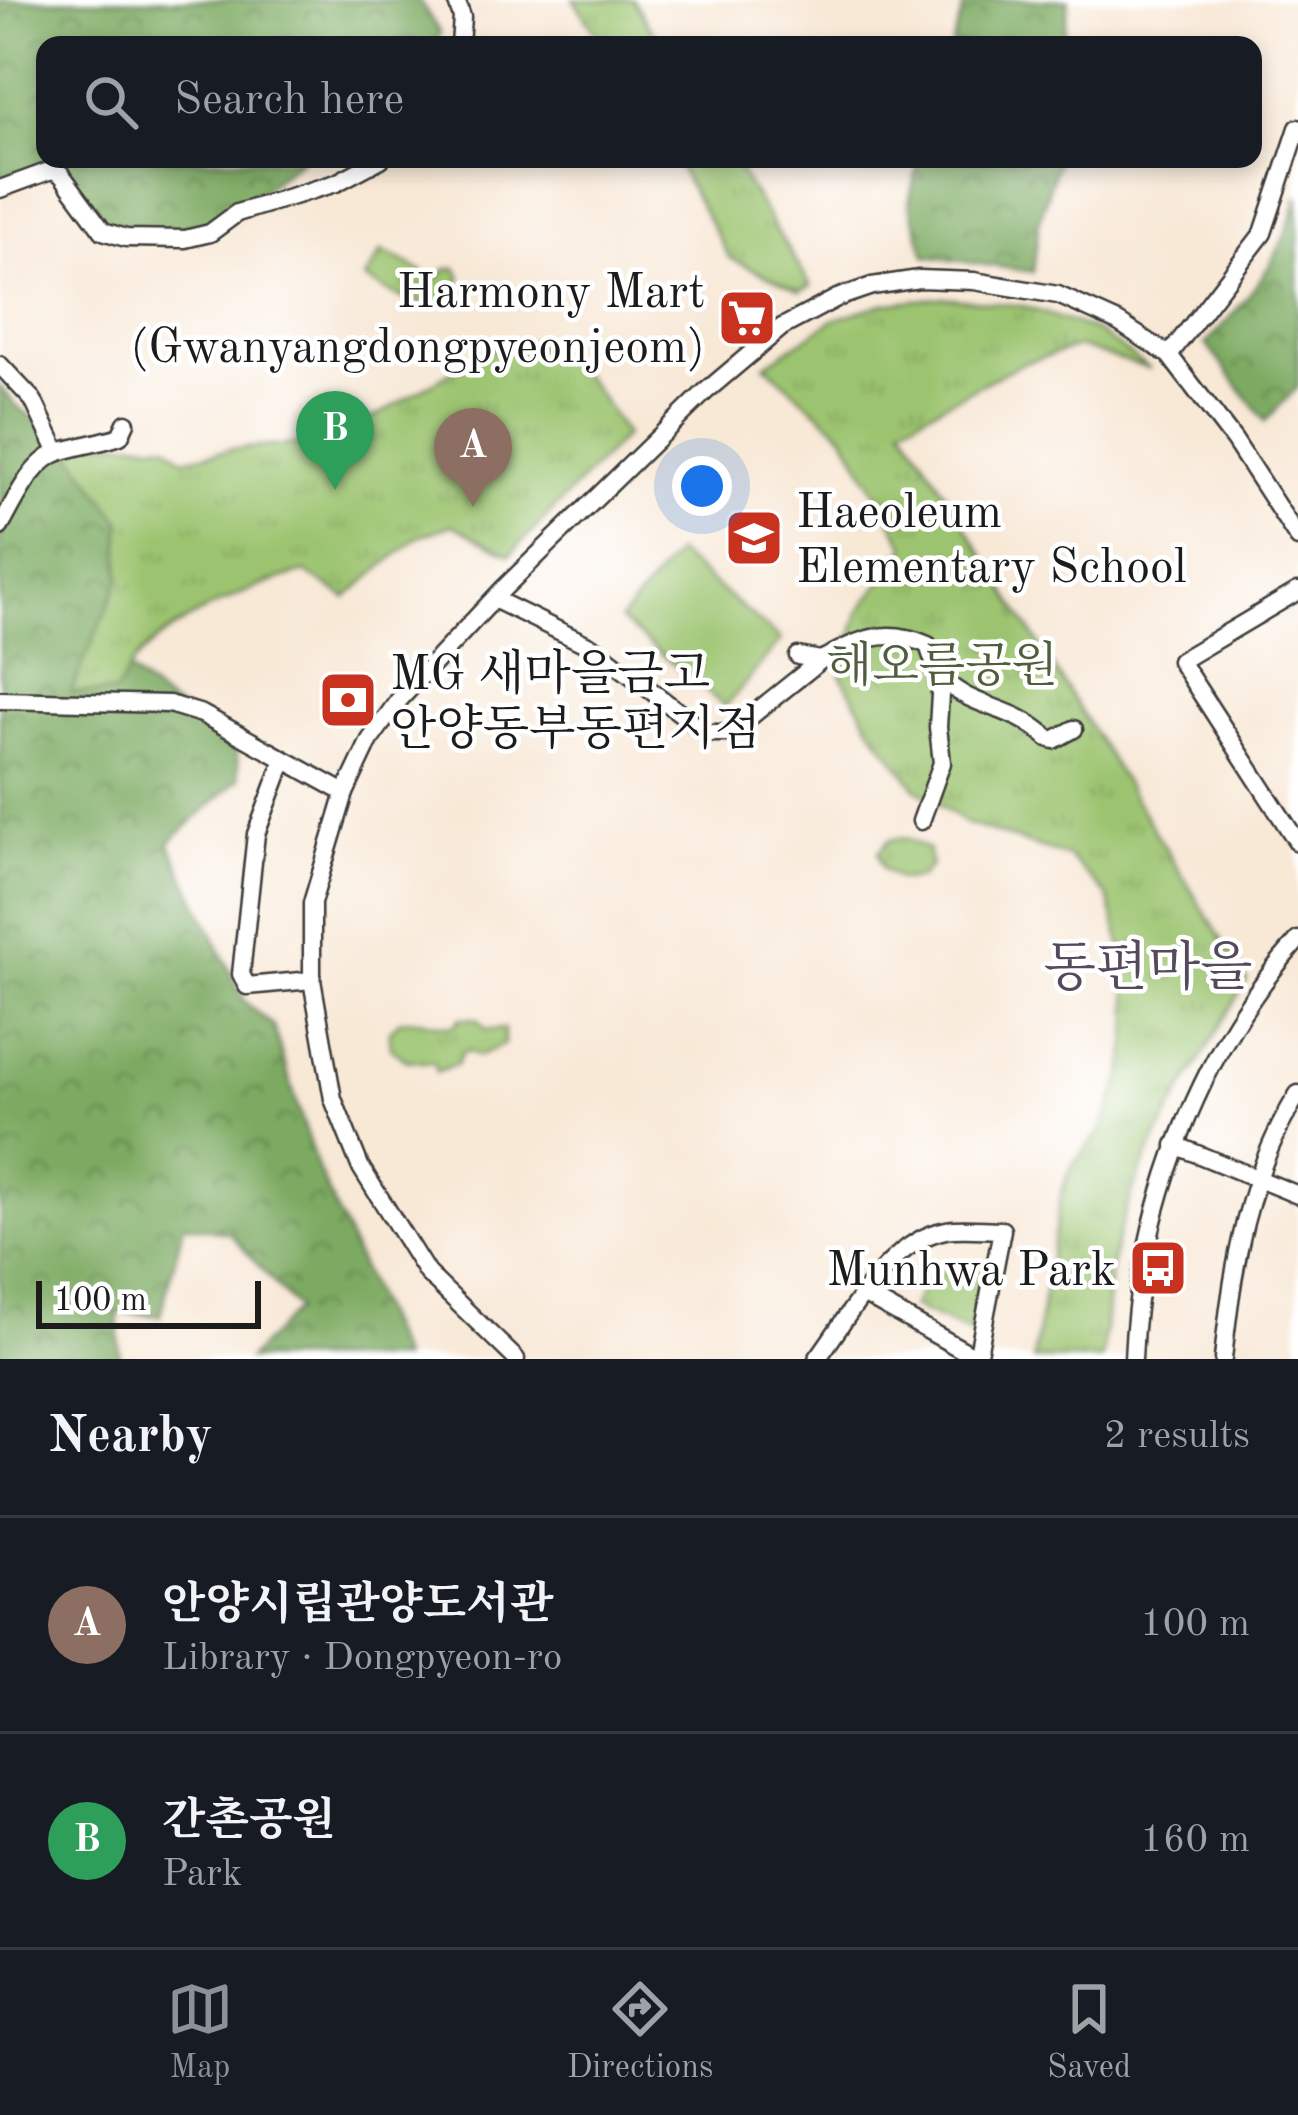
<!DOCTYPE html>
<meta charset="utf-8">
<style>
:root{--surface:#171b24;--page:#20242c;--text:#f1f3f6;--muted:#9ea1a6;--line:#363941;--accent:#8c9099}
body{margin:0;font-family:"Old Standard TT","Noto Serif KR",serif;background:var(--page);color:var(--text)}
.scale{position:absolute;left:36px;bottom:30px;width:225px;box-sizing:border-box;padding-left:12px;border:6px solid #1c1c1c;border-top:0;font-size:33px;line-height:42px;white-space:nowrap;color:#1c1c1c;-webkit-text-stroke:9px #fff;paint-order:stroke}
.you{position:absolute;left:702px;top:486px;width:42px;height:42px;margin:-30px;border:9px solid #fff;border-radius:50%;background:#1a73e8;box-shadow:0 0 0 18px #1a73e833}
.badge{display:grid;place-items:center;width:78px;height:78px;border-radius:50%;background:var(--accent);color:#fff;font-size:39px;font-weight:700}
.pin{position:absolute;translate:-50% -99px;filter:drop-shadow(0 3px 6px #0008)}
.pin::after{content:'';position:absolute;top:63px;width:42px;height:36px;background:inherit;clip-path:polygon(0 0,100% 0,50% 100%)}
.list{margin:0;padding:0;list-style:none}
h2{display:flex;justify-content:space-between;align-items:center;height:156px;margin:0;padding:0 48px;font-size:51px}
h2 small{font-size:39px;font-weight:400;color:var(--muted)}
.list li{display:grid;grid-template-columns:78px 1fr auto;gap:36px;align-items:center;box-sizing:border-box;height:216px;padding:0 48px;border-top:3px solid var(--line)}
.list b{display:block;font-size:45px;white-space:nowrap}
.list p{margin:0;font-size:39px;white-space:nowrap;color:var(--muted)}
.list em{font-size:39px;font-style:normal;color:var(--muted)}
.icon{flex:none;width:66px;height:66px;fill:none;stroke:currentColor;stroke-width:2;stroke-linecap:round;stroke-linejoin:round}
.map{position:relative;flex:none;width:1298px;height:1359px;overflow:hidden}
.search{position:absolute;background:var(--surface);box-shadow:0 6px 18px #0003;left:36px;right:36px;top:36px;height:132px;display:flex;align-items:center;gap:30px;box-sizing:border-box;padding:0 42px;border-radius:24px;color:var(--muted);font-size:45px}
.sheet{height:588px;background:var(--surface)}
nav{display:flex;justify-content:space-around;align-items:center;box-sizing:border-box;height:168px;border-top:3px solid var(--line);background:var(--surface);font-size:33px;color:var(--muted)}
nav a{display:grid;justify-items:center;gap:6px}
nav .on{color:var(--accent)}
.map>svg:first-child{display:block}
.forest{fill:url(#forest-crowns);stroke:#4c633f;stroke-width:3}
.park{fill:url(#park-tufts);stroke:#5c7046;stroke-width:3}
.garden{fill:#9cc470;stroke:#5c7046;stroke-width:3}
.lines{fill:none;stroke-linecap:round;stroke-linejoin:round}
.minor-casing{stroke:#3d3b38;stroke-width:21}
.minor{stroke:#fff;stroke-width:16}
.labels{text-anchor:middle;stroke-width:9;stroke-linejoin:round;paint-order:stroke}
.poi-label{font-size:48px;fill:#1c1c1c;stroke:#fff;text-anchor:end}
.park-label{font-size:48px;fill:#4f5f3e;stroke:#fff}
.quarter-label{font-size:54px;fill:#544a5c;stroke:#fff}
</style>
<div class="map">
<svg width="1298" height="1359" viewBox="0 0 1298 1359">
<defs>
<pattern id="forest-crowns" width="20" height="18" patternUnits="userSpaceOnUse" patternTransform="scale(3)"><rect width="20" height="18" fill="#7daa62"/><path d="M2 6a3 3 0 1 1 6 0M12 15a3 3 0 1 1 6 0" fill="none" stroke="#668a50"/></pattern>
<pattern id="park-tufts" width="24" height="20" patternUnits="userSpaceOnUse" patternTransform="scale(3)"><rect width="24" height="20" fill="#9cc470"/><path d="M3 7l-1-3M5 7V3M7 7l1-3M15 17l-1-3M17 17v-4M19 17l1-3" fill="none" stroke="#86a860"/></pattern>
</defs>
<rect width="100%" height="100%" fill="#fff"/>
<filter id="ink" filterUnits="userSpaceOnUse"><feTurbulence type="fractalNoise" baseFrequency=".00833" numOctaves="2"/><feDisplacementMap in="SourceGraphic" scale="24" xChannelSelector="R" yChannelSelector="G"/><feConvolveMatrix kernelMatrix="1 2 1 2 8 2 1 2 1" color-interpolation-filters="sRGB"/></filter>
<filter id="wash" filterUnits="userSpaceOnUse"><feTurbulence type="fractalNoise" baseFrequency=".004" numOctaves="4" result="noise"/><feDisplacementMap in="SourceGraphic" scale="48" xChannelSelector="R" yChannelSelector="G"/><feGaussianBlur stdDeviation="2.7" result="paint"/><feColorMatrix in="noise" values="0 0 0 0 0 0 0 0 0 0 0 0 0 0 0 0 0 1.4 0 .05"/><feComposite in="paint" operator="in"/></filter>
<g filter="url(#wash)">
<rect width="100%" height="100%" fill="#f8e8d6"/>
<!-- forest -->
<g class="forest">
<path d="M0 0H419L440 33 434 45H45V159H302L232 214 191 230 114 231 62 167 0 186Z"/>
<path d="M966 0H1069L1063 45H952Z"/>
<path d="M919 159H1058L1039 222 1033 272 925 256 909 202Z"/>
<path d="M1298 196V387L1265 421 1206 344C1250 296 1282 261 1298 196Z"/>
<path d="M530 341 552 348 305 572C243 588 169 620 127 670L170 704 235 734 239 779 169 843 245 1002 273 1026 316 1164 401 1359H248L297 1309 230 1233 184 1224 160 1316 118 1312 120 1359H0V386L17 406 62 440 167 444 183 459 234 449 300 444 377 417 488 350Z"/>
</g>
<!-- park -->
<g class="park">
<path d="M574 0H633L661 45H604Z"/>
<path d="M674 159H732L811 286 800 291 730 258Z"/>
<path d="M382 251 421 271 429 279 438 278 447 268H456L461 276C455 328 391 295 365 279Z"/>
<path d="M943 297 1024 306 1096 331 1150 369 1078 347 1021 364 903 425 1247 980C1198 1067 1134 1157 1113 1257 1107 1290 1106 1325 1102 1359H1033L1062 1189 1072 1166 1102 1130 1123 1075 1130 1020 1123 952 1108 897 1069 857 965 823 916 788 875 734 841 675 859 612 906 547 844 435 765 365 833 320 882 304Z"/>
<path d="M530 341C577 356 601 395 625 435L510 555 452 525 416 538 346 598 305 572C257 584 168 621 136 660 128 670 122 683 115 693L71 692 120 579V520L62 440 167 444 183 459 234 449 300 444 377 416 488 350Z"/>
<path d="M899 838 909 839 927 849 931 865 920 878 900 880 883 869 878 853 889 840Z"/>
<path d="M460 1018 478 1019 486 1030 504 1029V1044L479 1056 468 1051 462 1053 457 1064 436 1072 434 1063 406 1060 391 1048 389 1032 399 1021C419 1016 436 1026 454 1026Z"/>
<path d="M958 1265 985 1266 971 1333 912 1307 928 1278Z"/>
</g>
<!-- garden -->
<path class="garden" d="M676 553 781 640 725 707 620 620Z"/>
</g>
<g filter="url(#ink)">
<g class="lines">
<!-- minor casing -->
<g class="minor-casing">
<g id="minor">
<path d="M456 0 462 17 460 45"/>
<path d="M0 189 52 170 61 174 103 231 126 238 185 239 210 233 237 213 336 183 381 159"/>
<path d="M1169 355 1263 233 1298 128"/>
<path d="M0 365 33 400 57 451"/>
<path d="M0 527C15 502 31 460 62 451 81 445 100 443 120 436L126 423"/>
<path d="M1298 591 1180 661 1298 843"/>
<path d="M494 599 598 650 706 733H726L736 728 821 660"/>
<path d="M798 656 821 660C859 640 885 626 928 645 932 657 936 672 945 681 974 709 1015 706 1048 738L1054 740 1074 729"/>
<path d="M0 700 169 704 202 714 345 793"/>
<path d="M284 760 256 834 241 974 247 986 312 980"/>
<path d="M921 821 942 763 938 727 941 678"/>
<path d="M1175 1145 1298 1195"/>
<path d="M865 1295 977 1358"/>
<path d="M516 1359 427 1273 360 1166 333 1099 312 980V903L345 793 370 740 398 701 504 588 705 392 782 327 837 298 872 286 919 279 974 281 1058 295 1118 322 1169 355 1234 440 1298 538"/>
<path d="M817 1359C850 1315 888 1241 946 1230 963 1227 984 1230 1002 1230L977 1359"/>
<path d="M1133 1359C1139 1210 1198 1052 1298 940"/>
<path d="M1223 1359C1232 1267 1248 1174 1298 1094"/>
</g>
</g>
<!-- minor -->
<use href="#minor" class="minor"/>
</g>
</g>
<!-- icons -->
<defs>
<g id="supermarket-square" transform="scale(3)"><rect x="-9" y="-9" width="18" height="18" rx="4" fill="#c8321e" stroke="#fff"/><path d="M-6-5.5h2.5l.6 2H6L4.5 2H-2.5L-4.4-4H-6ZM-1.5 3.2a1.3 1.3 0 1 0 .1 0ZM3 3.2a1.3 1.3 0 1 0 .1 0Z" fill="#fff"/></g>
<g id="school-square" transform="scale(3)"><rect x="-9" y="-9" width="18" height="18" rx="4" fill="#c8321e" stroke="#fff"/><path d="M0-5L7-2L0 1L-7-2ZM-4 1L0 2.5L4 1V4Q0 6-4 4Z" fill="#fff"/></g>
<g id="bank-square" transform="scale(3)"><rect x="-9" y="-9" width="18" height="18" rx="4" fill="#c8321e" stroke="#fff"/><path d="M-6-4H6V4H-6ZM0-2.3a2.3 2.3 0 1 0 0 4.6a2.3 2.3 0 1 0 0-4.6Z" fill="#fff"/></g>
<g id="bus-square" transform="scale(3)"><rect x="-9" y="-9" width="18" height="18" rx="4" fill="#c8321e" stroke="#fff"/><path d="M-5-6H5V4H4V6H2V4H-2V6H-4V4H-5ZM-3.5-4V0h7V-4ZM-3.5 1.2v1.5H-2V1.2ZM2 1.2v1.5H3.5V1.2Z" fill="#fff"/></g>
</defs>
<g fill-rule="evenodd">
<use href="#supermarket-square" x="747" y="318"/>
<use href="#school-square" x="754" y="538"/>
<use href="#bank-square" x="348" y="700"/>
<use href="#bus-square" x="1158" y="1268"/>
</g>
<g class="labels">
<!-- poi labels -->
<g class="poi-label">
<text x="705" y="307">Harmony Mart<tspan x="705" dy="55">(Gwanyangdongpyeonjeom)</tspan></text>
<text x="796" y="527" text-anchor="start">Haeoleum<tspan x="796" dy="55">Elementary School</tspan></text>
<text x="390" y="689" text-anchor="start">MG 새마을금고<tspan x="390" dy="55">안양동부동편지점</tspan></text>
<text x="1116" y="1285">Munhwa Park</text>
</g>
<!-- park labels -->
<g class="park-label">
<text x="942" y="681">해오름공원</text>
</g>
<!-- quarter labels -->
<g class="quarter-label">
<text x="1148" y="985">동편마을</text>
</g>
</g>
</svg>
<div class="scale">100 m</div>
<div class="you"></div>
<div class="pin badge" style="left:473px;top:507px;background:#8d6e63">A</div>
<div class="pin badge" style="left:335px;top:490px;background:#2e9e5b">B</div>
<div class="search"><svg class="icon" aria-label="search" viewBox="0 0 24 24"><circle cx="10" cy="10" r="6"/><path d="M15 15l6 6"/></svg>Search here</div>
</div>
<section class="sheet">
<h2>Nearby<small>2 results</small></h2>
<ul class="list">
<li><span class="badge" style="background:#8d6e63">A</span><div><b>안양시립관양도서관</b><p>Library · Dongpyeon-ro</p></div><em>100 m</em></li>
<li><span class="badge" style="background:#2e9e5b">B</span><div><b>간촌공원</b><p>Park</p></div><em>160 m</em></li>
</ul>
</section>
<nav>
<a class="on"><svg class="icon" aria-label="map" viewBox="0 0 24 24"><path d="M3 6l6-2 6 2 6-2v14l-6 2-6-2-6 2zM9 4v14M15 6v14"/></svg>Map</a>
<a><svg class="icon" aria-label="directions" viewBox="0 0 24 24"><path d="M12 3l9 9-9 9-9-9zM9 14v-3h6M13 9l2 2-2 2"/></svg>Directions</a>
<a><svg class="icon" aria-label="saved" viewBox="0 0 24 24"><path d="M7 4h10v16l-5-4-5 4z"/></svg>Saved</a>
</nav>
